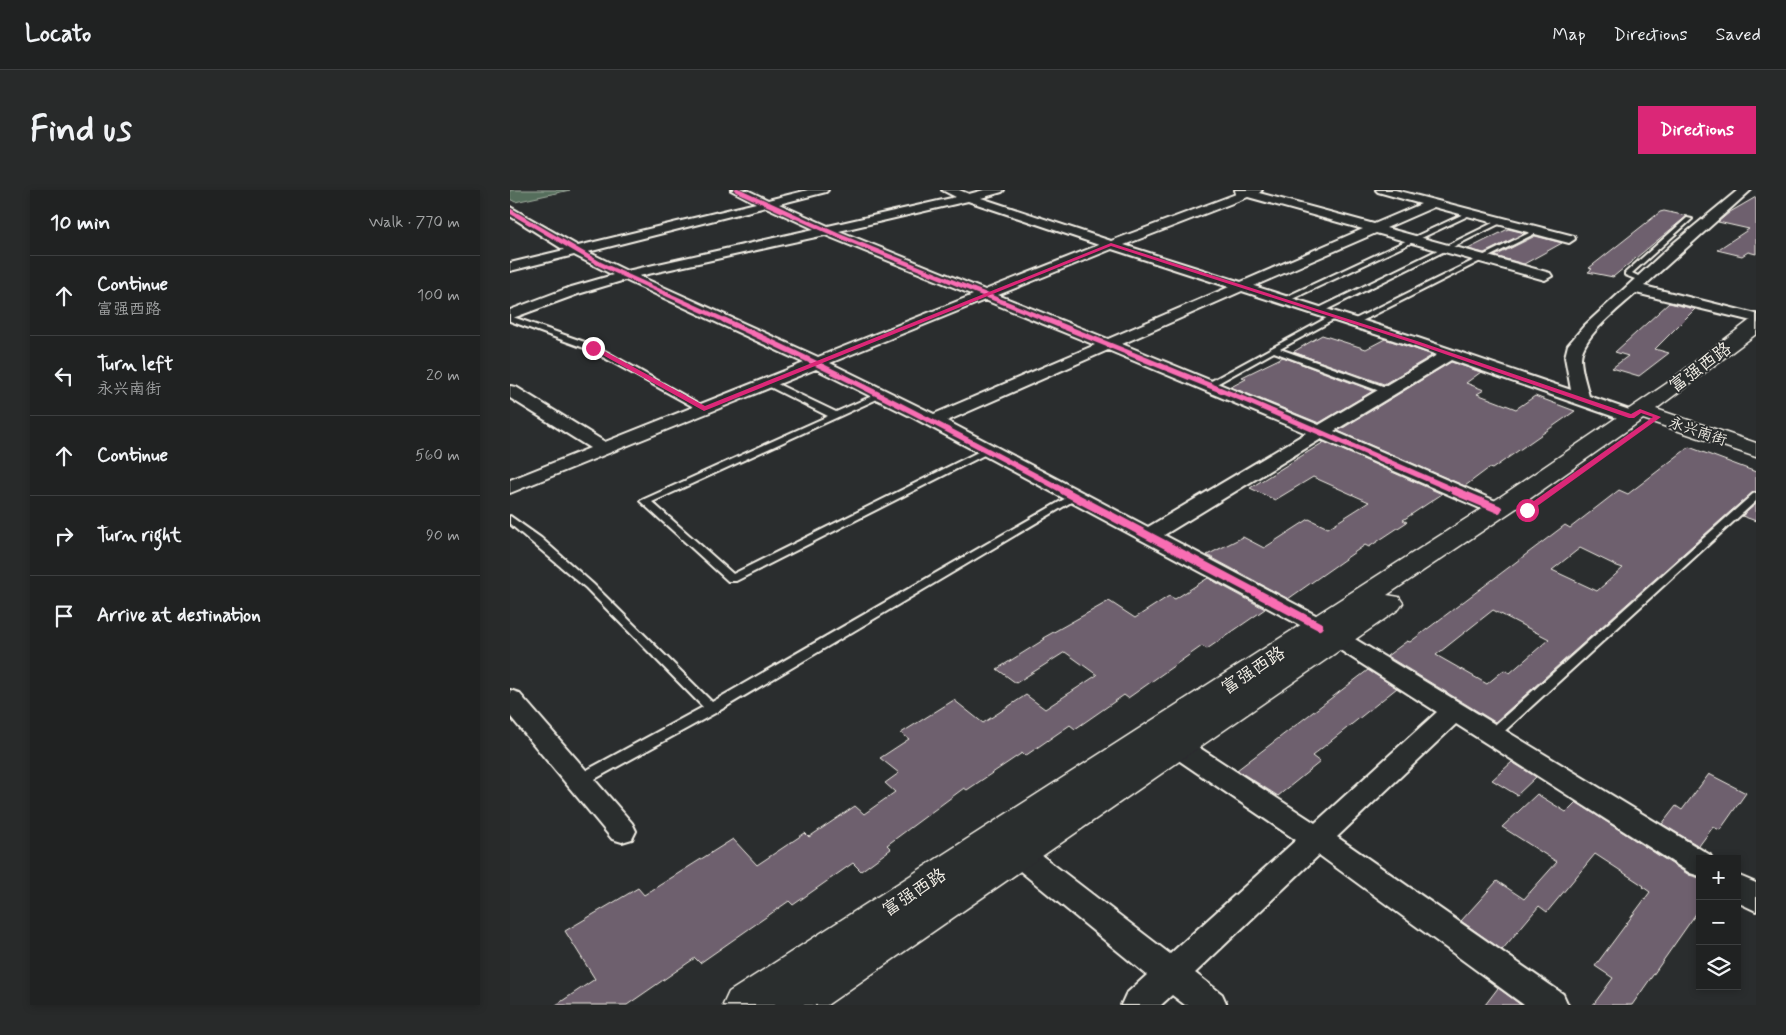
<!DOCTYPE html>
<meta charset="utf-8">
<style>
:root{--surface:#202222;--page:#282a2a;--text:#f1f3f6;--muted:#a2a4a5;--line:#3d3f40;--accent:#db2777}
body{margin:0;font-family:Mynerve,"LXGW WenKai TC",sans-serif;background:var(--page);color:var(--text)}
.controls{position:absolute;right:15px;bottom:15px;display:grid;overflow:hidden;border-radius:0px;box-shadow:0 2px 8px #0003}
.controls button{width:45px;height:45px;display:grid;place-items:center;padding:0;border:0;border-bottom:1px solid var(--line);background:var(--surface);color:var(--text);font:25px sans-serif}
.stop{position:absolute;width:15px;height:15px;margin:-11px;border:4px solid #db2777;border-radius:50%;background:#fff}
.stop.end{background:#db2777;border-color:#fff;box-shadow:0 1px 5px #0008}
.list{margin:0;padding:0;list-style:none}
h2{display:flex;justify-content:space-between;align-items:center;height:65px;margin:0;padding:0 20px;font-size:21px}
h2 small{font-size:16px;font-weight:400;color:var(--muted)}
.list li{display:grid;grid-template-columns:32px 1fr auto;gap:15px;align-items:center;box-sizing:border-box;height:80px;padding:0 20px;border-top:1px solid var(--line)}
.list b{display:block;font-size:19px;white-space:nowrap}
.list p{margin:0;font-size:16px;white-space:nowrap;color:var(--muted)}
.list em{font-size:16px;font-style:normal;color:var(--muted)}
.icon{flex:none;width:28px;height:28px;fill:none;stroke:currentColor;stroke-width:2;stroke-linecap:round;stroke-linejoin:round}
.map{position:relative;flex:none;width:1246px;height:815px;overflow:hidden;border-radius:0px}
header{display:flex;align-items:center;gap:30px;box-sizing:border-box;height:70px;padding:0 25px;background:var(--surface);border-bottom:1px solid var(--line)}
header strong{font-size:24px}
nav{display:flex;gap:28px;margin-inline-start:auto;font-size:18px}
.intro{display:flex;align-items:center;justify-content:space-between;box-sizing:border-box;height:120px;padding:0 30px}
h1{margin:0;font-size:35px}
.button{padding:12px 22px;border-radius:0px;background:var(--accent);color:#fff;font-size:18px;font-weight:700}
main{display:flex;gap:30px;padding:0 30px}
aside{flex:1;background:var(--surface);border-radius:0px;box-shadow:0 2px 8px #0003}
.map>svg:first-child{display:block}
.green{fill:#556e5c;stroke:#a4b0a2}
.building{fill:#6e606e;stroke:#f4f1e8;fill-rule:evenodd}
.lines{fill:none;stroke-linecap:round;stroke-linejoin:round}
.service-casing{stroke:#f4f1e8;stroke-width:4}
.minor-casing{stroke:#f4f1e8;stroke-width:4}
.secondary-casing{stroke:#f4f1e8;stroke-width:3}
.service{fill:#2a2d2e;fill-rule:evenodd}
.minor{fill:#2a2d2e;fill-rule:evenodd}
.secondary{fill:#2a2d2e;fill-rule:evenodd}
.cycleway-far2-casing{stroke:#2a2d2e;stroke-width:6}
.cycleway-far1-casing{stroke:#2a2d2e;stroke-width:8}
.cycleway-casing{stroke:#2a2d2e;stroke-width:11}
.cycleway-far2{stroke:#f96db3;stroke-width:4.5}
.cycleway-far1{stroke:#f96db3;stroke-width:5.5}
.cycleway{stroke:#f96db3;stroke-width:8}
.route{fill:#db2777}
.labels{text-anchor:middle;stroke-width:4;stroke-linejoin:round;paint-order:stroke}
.far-street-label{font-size:15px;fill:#f4f1e8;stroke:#2a2d2e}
.street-label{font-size:18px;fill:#f4f1e8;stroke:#2a2d2e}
</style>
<header>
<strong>Locato</strong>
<nav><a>Map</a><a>Directions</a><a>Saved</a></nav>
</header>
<div class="intro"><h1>Find us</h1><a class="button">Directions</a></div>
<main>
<aside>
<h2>10 min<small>Walk · 770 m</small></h2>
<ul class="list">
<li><svg class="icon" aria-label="ahead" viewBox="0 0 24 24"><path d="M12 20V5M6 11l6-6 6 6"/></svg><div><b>Continue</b><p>富强西路</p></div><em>100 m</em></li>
<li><svg class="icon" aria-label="left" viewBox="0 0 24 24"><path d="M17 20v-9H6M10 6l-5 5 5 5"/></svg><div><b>Turn left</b><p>永兴南街</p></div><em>20 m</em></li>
<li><svg class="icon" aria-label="ahead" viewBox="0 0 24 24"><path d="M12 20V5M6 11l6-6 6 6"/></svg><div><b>Continue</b></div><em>560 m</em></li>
<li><svg class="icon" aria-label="right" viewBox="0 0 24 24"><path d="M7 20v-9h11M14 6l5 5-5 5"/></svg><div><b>Turn right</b></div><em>90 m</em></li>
<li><svg class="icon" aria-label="arrive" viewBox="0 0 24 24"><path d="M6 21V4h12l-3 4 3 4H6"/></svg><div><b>Arrive at destination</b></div></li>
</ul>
</aside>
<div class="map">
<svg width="1246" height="815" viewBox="0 0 1246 815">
<rect width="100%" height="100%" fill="#2a2d2e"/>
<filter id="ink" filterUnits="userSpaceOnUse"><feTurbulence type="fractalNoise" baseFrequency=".02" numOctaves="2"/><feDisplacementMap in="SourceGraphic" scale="10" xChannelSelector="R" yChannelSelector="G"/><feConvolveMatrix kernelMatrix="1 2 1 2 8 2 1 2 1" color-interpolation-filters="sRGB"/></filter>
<g filter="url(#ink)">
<!-- green -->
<path class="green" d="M0 0H60L5 12 0 9Z"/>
<!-- building -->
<g class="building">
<path d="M1246 7V64L1238 62 1232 66 1207 60 1239 39 1208 32 1220 22Z"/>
<path d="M1154 21 1177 26 1103 87 1078 82 1082 79 1079 78 1150 22Z"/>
<path d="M998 39 1015 43 974 63 958 59Z"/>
<path d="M1025 46 1052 53 1014 74 985 66Z"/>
<path d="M1159 113 1185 119 1145 159 1159 163 1129 186 1102 178 1118 166 1105 162Z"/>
<path d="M812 145 856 159 875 149 923 165 874 194 783 162Z"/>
<path d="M773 167 863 201 809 233 721 197 736 189 732 187Z"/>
<path d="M941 172 971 182 956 193 974 200 967 204 1006 219 1025 206 1065 221 982 279 979 278 955 296 828 241Z"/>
<path d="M814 252 932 304 893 330 897 332 859 357 855 355 778 409 697 365 733 347 754 358 799 329 818 338 859 312 803 287 765 310 740 298Z"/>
<path d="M1179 257 1246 282V301L1242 303 1221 321 985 532 877 466 897 451 900 452 1055 335 1060 338 1109 300 1118 304ZM1070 358 1107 376 1113 378 1087 401 1042 380ZM983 420 1039 449 1000 483 994 480 977 494 926 465Z"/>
<path d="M1246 314V331L1232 326Z"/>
<path d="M698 388 755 419 697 459 692 456 618 508 614 505 565 539 560 535 515 566 512 563 457 600 454 598 377 655 381 659 351 681 343 673 283 715 279 711 190 773 185 768 117 815H46L85 789 55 741 128 698 134 705 223 649 247 675 295 643 299 647 345 616 354 624 385 602 375 593 389 583 370 568 399 549 391 543 444 510 473 533 516 505 535 519 587 485 555 462 506 493 487 479 535 449 533 448 599 411 625 428 659 406 665 409Z"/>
<path d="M858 480 887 498 802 566 810 572 768 606 727 580Z"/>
<path d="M1002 572 1026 587 1007 605 982 590Z"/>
<path d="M1199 584 1236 603 1210 640 1203 637 1189 656 1152 634 1166 616 1172 620Z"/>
<path d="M1027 604 1056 622 1066 612 1179 685 1190 688V718L1122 815H1083L1103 788 1085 776 1140 702 1133 697 1134 696 1085 664 1037 722 1029 716 992 760 951 731 987 691 1014 709 1047 672 992 637Z"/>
<path d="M988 798 1011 815H975Z"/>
</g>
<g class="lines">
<!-- service casing -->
<g class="service-casing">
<g id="service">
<path d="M960 21 963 23 962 24 776 112 769 110Z"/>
<path d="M1177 28 1182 29 1122 83 1134 89V91H1130L1115 85V83Z"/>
<path d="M991 29 994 31 993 32 810 123 803 121Z"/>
<path d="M1025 40 1030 41 846 134 839 132Z"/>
<path d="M824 124 828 126 827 128 770 159 881 199V203H875L764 162 701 197H695L694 195Z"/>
<path d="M0 126 86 156 198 219 197 221H191L80 160 0 131Z"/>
<path d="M259 190 326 222 369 203H375L376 205 142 312 223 384 476 258H482L484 260 226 391H218L130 311 318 226 256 195V191Z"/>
<path d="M565 303 568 304 570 306 568 308 207 522 74 595 69 596 64 595 62 591 64 587 193 517 76 398 0 334V326L31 348 83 394 202 512Z"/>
<path d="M1246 303V311L987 548H977L975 545 977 542 1243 304Z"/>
</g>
</g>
<!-- minor casing -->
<g class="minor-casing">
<g id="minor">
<path d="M221 0H237L258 10 298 0H318L316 2 269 14 318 36 446 7 432 0H449L459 4 474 0H494L492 2 471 8 601 51 726 4 725 0H752L749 3 864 34 911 14 868 2 866 0H885L1064 46 1065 49 1059 53 924 17 876 38 1040 83 1042 86 1035 90 866 43 744 96 911 149 1061 200 1055 167 1058 155 1074 136 1165 52 1228 0H1241L1134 96 1246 124V132L1126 103C1111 117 1072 146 1071 168 1071 180 1076 194 1079 206L1128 223 1131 227 1128 231 1122 232 1116 231 941 170 824 241 995 315 998 319 995 323 988 325 981 323 811 249 654 345 817 431 821 436 817 441 809 443 801 441 402 227 306 179 0 303V290L80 258 0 208V196L6 197 95 252 294 173 115 90 68 104 0 129V120L58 98 103 85 64 65 0 81V73L54 60 0 26V17L68 56 246 13ZM738 7 853 39 731 92 614 55ZM458 11 589 55 475 100 329 41ZM256 17 304 39 117 81 78 62ZM315 45 463 105 308 167 129 86ZM602 59 719 97 598 149 488 105ZM732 101 899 155 927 165 809 235 612 154ZM475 110 585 155 424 224 320 173ZM598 160 796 243 638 337 437 231Z"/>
<path d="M827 440 835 443 1200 665 1202 669H1190V686L1180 683 946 534 827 647 1053 804 1058 815H1014L809 665 685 783 712 804 717 815H675L662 805 651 815H611L616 804 637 785 498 671 493 663 498 655 508 651 518 655 660 764 786 650 658 563 654 556 658 549 667 546 676 549 805 633 927 522 819 453 815 448 819 443Z"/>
<path d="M0 500 9 503 122 633 126 641 122 649 112 652 102 649 0 526Z"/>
<path d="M1227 685 1246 693V721L1227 712Z"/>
</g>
</g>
<!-- secondary casing -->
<g class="secondary-casing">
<path id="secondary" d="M1246 129V144L1146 219 1246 253V267L1133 229 1008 317 877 405 889 407 893 413 889 419 317 815H213L219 802 990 307 1156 194 1239 131Z"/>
</g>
<!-- service -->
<use href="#service" class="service"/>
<!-- minor -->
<use href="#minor" class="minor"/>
<!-- secondary -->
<use href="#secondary" class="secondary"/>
<!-- cycleway-far2 casing -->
<g class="cycleway-far2-casing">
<g id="cycleway-far2">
<path d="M227 0 329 46 540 131"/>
<path d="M0 21 90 74 216 131"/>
</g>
</g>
<!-- cycleway-far1 casing -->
<g class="cycleway-far1-casing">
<g id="cycleway-far1">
<path d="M214 130C330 183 443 242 556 302"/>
<path d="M537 130 738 211 948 302"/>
</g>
</g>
<!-- cycleway casing -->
<g class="cycleway-casing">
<g id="cycleway">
<path d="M554 301 809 436"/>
<path d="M945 301 988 319"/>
</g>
</g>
<!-- cycleway-far2 -->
<use href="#cycleway-far2" class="cycleway-far2"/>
<!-- cycleway-far1 -->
<use href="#cycleway-far1" class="cycleway-far1"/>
<!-- cycleway -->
<use href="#cycleway" class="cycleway"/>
</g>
</g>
<!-- route -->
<path class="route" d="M601 53 907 151 1121 224 1130 219 1151 227 1019 322H1014V318L1143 227 1131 223 1124 228H1119L903 153 601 56 194 221 80 158 85 156 195 216Z"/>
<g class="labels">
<!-- far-street labels -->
<g class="far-street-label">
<text transform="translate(1188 241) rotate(19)" y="5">永兴南街</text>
</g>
<!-- street labels -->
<g class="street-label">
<text transform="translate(1190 177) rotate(-36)" y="6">富强西路</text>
<text transform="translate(743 480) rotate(-33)" y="6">富强西路</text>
<text transform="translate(404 702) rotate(-33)" y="6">富强西路</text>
</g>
</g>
</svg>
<div class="controls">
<button>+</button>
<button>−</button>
<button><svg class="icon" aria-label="layers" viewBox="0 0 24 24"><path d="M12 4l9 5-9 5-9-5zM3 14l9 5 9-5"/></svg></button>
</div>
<div class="stop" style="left:1017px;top:320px"></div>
<div class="stop end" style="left:83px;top:158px"></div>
</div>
</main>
